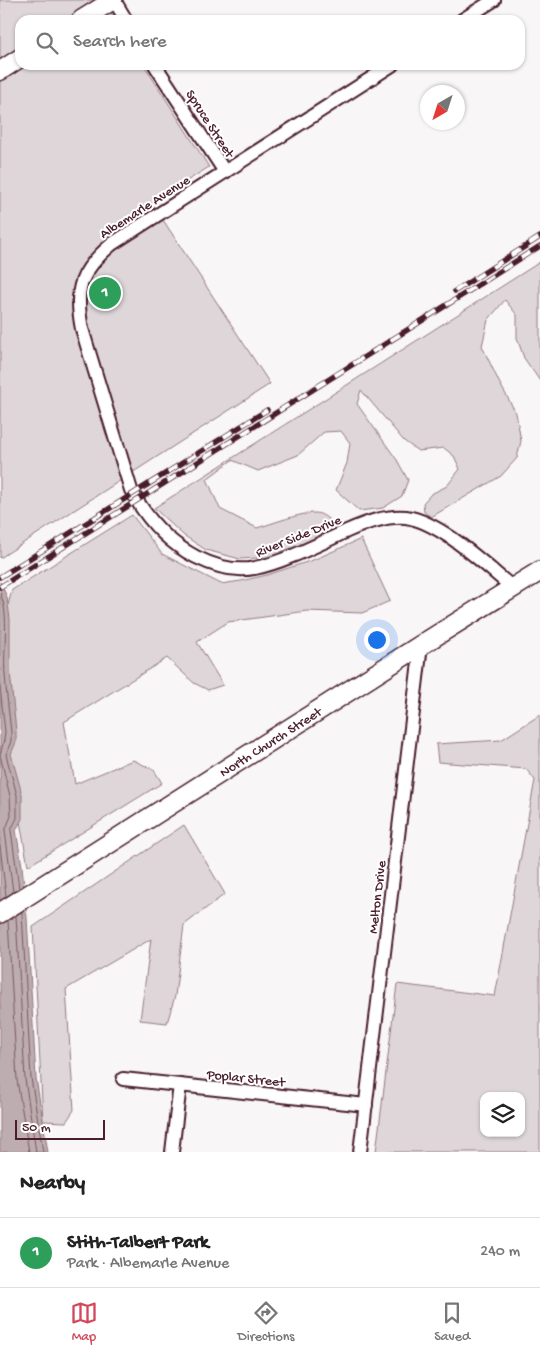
<!DOCTYPE html>
<meta charset="utf-8">
<style>
:root{--surface:#fff;--page:#f6f6f6;--text:#222;--muted:#767676;--line:#e0e0e0;--accent:#d1495b}
body{margin:0;font-family:"Gochi Hand",sans-serif;background:var(--page);color:var(--text)}
.controls{position:absolute;right:15px;bottom:15px;display:grid;overflow:hidden;border-radius:10px;box-shadow:0 1px 4px #0004}
.controls button{width:45px;height:45px;display:grid;place-items:center;padding:0;border:0;border-bottom:1px solid var(--line);background:var(--surface);color:var(--text);font:25px sans-serif}
.compass{position:absolute;left:420px;top:85px;width:45px;height:45px;border-radius:50%;background:var(--surface);box-shadow:0 1px 4px #0004;rotate:219deg}
.scale{position:absolute;left:15px;bottom:12px;width:90px;box-sizing:border-box;padding-left:5px;border:2px solid #4a1f2b;border-top:0;font-size:14px;line-height:18px;white-space:nowrap;color:#4a1f2b;-webkit-text-stroke:4px #fff;paint-order:stroke}
.you{position:absolute;left:376px;top:639px;width:18px;height:18px;margin:-12px;border:4px solid #fff;border-radius:50%;background:#1a73e8;box-shadow:0 0 0 8px #1a73e833}
.badge{display:grid;place-items:center;width:32px;height:32px;border-radius:50%;background:var(--accent);color:#fff;font-size:16px;font-weight:700}
.pin{position:absolute;translate:-50% -50%;border:2px solid #fff;box-shadow:0 1px 5px #0006}
.list{margin:0;padding:0;list-style:none}
h2{display:flex;justify-content:space-between;align-items:center;height:65px;margin:0;padding:0 20px;font-size:21px}
h2 small{font-size:16px;font-weight:400;color:var(--muted)}
.list li{display:grid;grid-template-columns:32px 1fr auto;gap:15px;align-items:center;box-sizing:border-box;height:70px;padding:0 20px;border-top:1px solid var(--line)}
.list b{display:block;font-size:19px;white-space:nowrap}
.list p{margin:0;font-size:16px;white-space:nowrap;color:var(--muted)}
.list em{font-size:16px;font-style:normal;color:var(--muted)}
.icon{flex:none;width:28px;height:28px;fill:none;stroke:currentColor;stroke-width:2;stroke-linecap:round;stroke-linejoin:round}
.map{position:relative;flex:none;width:540px;height:1152px;overflow:hidden}
.search{position:absolute;background:var(--surface);box-shadow:0 1px 4px #0004;left:15px;right:15px;top:15px;height:55px;display:flex;align-items:center;gap:12px;box-sizing:border-box;padding:0 18px;border-radius:15px;color:var(--muted);font-size:19px}
.sheet{height:135px;background:var(--surface)}
nav{display:flex;justify-content:space-around;align-items:center;box-sizing:border-box;height:70px;border-top:1px solid var(--line);background:var(--surface);font-size:14px;color:var(--muted)}
nav a{display:grid;justify-items:center;gap:2px}
nav .on{color:var(--accent)}
.map>svg:first-child{display:block}
.green{fill:#ded6d9;stroke:#947a82;fill-rule:evenodd}
.water{fill:#bdadb0;stroke:#8f747b}
.lines{fill:none;stroke-linecap:round;stroke-linejoin:round}
.shore{stroke:#785860;stroke-width:1}
.street-casing{stroke:#4a1f2b;stroke-width:16}
.secondary-casing{stroke:#4a1f2b;stroke-width:21}
.primary-casing{stroke:#4a1f2b;stroke-width:22}
.street{stroke:#fff;stroke-width:12}
.secondary{stroke:#fff;stroke-width:18}
.primary{stroke:#fff;stroke-width:19}
.rail-casing{stroke:#4a1f2b;stroke-width:5.5}
.rail{stroke:#fff;stroke-width:4;stroke-dasharray:11;stroke-linecap:butt}
.labels{text-anchor:middle;stroke-width:4;stroke-linejoin:round;paint-order:stroke}
.street-label{font-size:14px;fill:#4a1f2b;stroke:#fff}
</style>
<div class="map">
<svg width="540" height="1152" viewBox="0 0 540 1152">
<rect width="100%" height="100%" fill="#f8f6f7"/>
<filter id="ink" filterUnits="userSpaceOnUse"><feTurbulence type="fractalNoise" baseFrequency=".02" numOctaves="2"/><feDisplacementMap in="SourceGraphic" scale="10" xChannelSelector="R" yChannelSelector="G"/><feConvolveMatrix kernelMatrix="1 2 1 2 8 2 1 2 1" color-interpolation-filters="sRGB"/></filter>
<g filter="url(#ink)">
<!-- green -->
<g class="green">
<path d="M0 0H103L116 20H20V65H144L209 167 152 203 270 384 0 558Z"/>
<path d="M540 262V381L524 358 517 338V315L505 300 488 320 482 346 499 382 516 413 521 441 517 458 501 476 431 517 424 512 423 503 431 494 447 486 460 469 454 456 444 448 418 451 404 441 361 390 357 404 397 460 408 480 402 496 383 508 359 511 336 490 347 463 350 443 341 431 324 432 298 455 258 471 232 460 207 479 220 509 257 528C271 524 302 512 316 513 325 514 333 523 338 530L274 557 240 559 206 550 183 535 154 508Z"/>
<path d="M132 515 162 554 221 584 241 581 267 575 313 560 361 539 390 601 362 613 307 611 228 622 197 642 223 685 208 690 194 683 167 658 64 722 75 784 133 760 154 770 162 783 28 866 9 761 2 628 12 590Z"/>
<path d="M540 715V1152H376L397 984 495 996 535 780 526 769 438 762 436 744 501 740ZM484 1096H521V1133H484Z"/>
<path d="M184 825 225 894 184 925 175 996 167 1023 140 1020 151 939 66 989 74 1110 66 1122 43 1121 33 927Z"/>
</g>
<!-- water -->
<path class="water" d="M0 582 7 597 10 619V672L16 731V742L11 754 22 794V819L16 830 22 866 27 918 36 1078 48 1152H0Z"/>
<g class="lines">
<!-- shore -->
<g class="shore">
<path d="M0 593C10 614 3 650 5 674 6 693 9 712 11 732V741L6 755 17 795V818L11 830 19 888"/>
<path d="M0 687 5 732 4 740 0 755 10 796 11 816 5 831 13 892"/>
<path d="M0 846 6 896"/>
<path d="M22 912 31 1078 43 1152"/>
<path d="M16 916 25 1079 36 1152"/>
<path d="M8 920 17 1080 29 1152"/>
</g>
<!-- street casing -->
<g class="street-casing">
<g id="street">
<path d="M114 0 126 20"/>
<path d="M462 20 494 0"/>
<path d="M155 65 225 172"/>
<path d="M392 65 112 244C80 271 74 289 82 329L131 490C146 518 167 542 196 557 214 566 236 572 255 568 282 563 321 543 347 531 365 523 386 515 406 517 441 522 485 565 513 588"/>
<path d="M123 1079 366 1105"/>
<path d="M172 1152 180 1085"/>
<path d="M360 1152 421 645"/>
</g>
</g>
<!-- secondary casing -->
<g class="secondary-casing">
<g id="secondary">
<path d="M81 20 113 0"/>
<path d="M0 71 20 58"/>
</g>
</g>
<!-- primary casing -->
<g class="primary-casing">
<g id="primary">
<path id="s1" d="M0 913 421 645 540 571"/>
</g>
</g>
<!-- street -->
<use href="#street" class="street"/>
<!-- secondary -->
<use href="#secondary" class="secondary"/>
<!-- primary -->
<use href="#primary" class="primary"/>
<!-- rail casing -->
<g class="rail-casing">
<g id="rail">
<path d="M455 291 540 237"/>
<path d="M0 577 267 410"/>
<path d="M0 587 540 246"/>
</g>
</g>
<!-- rail -->
<use href="#rail" class="rail"/>
</g>
</g>
<g class="labels">
<!-- street labels -->
<g class="street-label">
<text transform="translate(211 123) rotate(57)" y="5">Spruce Street</text>
<text transform="translate(144 206) rotate(-33)" y="5">Albemarle Avenue</text>
<text transform="translate(298 535) rotate(-22)" y="5">River Side Drive</text>
<text dy="5" stroke="none"><textPath href="#s1" startOffset="320">North Church Street</textPath></text>
<text transform="translate(376 897) rotate(-83)" y="5">Melton Drive</text>
<text transform="translate(246 1077) rotate(6)" y="5">Poplar Street</text>
</g>
</g>
</svg>
<div class="controls">
<button><svg class="icon" aria-label="layers" viewBox="0 0 24 24"><path d="M12 4l9 5-9 5-9-5zM3 14l9 5 9-5"/></svg></button>
</div>
<svg class="compass" viewBox="-18 -18 36 36"><path d="M0-13l5 13h-10z" fill="#e53935"/><path d="M0 13l5-13h-10z" fill="#767676"/></svg>
<div class="scale">50 m</div>
<div class="you"></div>
<div class="pin badge" style="left:105px;top:293px;background:#2e9e5b">1</div>
<div class="search"><svg class="icon" aria-label="search" viewBox="0 0 24 24"><circle cx="10" cy="10" r="6"/><path d="M15 15l6 6"/></svg>Search here</div>
</div>
<section class="sheet">
<h2>Nearby<small></small></h2>
<ul class="list">
<li><span class="badge" style="background:#2e9e5b">1</span><div><b>Stith-Talbert Park</b><p>Park · Albemarle Avenue</p></div><em>240 m</em></li>
</ul>
</section>
<nav>
<a class="on"><svg class="icon" aria-label="map" viewBox="0 0 24 24"><path d="M3 6l6-2 6 2 6-2v14l-6 2-6-2-6 2zM9 4v14M15 6v14"/></svg>Map</a>
<a><svg class="icon" aria-label="directions" viewBox="0 0 24 24"><path d="M12 3l9 9-9 9-9-9zM9 14v-3h6M13 9l2 2-2 2"/></svg>Directions</a>
<a><svg class="icon" aria-label="saved" viewBox="0 0 24 24"><path d="M7 4h10v16l-5-4-5 4z"/></svg>Saved</a>
</nav>
